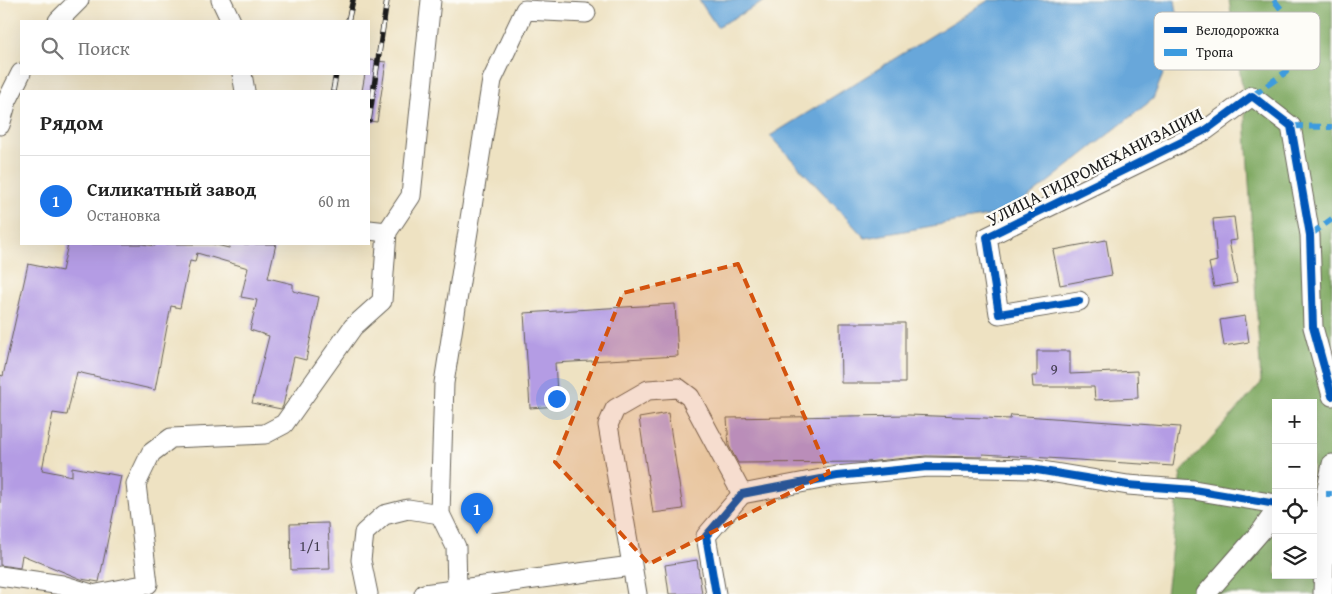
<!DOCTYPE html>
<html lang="ru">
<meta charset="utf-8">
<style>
:root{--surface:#fff;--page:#f6f6f6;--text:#222;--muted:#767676;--line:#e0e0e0;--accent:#1a73e8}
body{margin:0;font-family:"Gentium Book Plus",serif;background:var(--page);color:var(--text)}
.controls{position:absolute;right:15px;bottom:15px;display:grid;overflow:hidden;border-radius:0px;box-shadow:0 5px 20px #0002}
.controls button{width:45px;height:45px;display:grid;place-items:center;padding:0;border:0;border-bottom:1px solid var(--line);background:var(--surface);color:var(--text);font:25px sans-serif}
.you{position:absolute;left:556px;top:398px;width:18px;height:18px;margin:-12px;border:4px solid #fff;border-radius:50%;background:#1a73e8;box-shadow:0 0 0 8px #1a73e833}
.badge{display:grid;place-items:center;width:32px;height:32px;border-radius:50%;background:var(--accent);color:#fff;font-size:16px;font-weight:700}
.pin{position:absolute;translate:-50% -41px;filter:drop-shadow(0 1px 2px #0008)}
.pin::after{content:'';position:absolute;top:26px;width:18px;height:15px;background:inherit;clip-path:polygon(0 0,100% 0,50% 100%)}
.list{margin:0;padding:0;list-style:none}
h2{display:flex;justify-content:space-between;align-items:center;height:65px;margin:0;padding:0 20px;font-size:21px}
h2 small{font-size:16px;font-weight:400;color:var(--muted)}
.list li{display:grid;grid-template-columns:32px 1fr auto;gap:15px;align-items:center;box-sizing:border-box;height:90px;padding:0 20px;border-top:1px solid var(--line)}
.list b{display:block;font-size:19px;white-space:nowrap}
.list p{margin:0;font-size:16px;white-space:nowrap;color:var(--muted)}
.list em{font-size:16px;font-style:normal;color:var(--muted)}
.icon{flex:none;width:28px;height:28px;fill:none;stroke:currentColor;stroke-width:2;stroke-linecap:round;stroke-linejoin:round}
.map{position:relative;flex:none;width:1332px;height:594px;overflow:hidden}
.search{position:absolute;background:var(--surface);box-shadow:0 5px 20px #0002;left:20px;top:20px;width:350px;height:55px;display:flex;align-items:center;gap:12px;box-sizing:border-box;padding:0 18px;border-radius:0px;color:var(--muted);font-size:19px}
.panel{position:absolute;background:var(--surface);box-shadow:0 5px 20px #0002;left:20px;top:90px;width:350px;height:155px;border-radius:0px}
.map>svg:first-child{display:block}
.forest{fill:#7ea860;stroke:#4d623e;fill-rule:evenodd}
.water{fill:#67a7da;stroke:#42627b}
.building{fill:#b49ce4}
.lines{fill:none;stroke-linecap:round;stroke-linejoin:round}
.minor-casing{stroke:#666156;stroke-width:21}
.minor{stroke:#fff;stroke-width:19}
.rail-casing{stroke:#1c1c1c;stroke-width:5.5}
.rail{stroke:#fdfcf7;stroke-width:4;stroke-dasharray:11;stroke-linecap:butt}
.quiet{stroke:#3c9bdf;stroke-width:6;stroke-dasharray:12 6;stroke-linecap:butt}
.cycleway-casing{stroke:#fdfcf7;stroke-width:11}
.cycleway{stroke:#0057b8;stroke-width:8}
.marked{fill:#d4530e;fill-opacity:0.2;stroke:#d4530e;stroke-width:4;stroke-dasharray:10 6;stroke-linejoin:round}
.labels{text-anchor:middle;stroke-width:4.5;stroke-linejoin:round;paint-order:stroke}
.number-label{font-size:15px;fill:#423c4e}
.street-label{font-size:18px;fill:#1c1c1c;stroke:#fdfcf7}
.key{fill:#fdfcf7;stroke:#bab9b5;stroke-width:1}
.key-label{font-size:14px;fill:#1c1c1c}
</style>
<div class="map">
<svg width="1332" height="594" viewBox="0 0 1332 594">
<rect width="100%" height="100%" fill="#fdfcf7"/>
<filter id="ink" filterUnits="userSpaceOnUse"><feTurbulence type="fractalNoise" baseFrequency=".02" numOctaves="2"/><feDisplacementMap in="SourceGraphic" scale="10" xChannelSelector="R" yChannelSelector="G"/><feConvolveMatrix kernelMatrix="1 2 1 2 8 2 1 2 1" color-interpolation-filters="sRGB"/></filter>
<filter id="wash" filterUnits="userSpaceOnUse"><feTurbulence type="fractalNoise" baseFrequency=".0096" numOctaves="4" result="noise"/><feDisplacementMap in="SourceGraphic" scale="20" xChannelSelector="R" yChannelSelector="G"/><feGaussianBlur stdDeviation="1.12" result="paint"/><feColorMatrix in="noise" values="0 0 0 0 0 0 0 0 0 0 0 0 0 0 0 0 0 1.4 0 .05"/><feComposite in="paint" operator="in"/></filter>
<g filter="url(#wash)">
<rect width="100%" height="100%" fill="#eee2c2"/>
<!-- forest -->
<path class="forest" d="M1229 0H1332V594H1166L1181 472 1261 383 1244 99ZM1276 403H1313V575H1276Z"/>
<!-- water -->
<g class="water">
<path d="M699 0H767L717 27Z"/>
<path d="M989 0H1175L1180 32 1153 99 1010 212 865 238 770 136Z"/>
</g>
<g id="blocks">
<!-- building -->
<g class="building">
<path d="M369 60 386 62 377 122 369 121V91H362L365 74H369Z"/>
<path d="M1234 217 1237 240 1229 241 1237 283 1214 287 1209 263 1217 261 1213 219Z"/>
<path d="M1106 240 1112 275 1060 285 1053 250Z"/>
<path d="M68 244H142L155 246 156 244H212L229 248 230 244H276L268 278 293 284V291L319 297 306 360 294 357 283 406 281 409 252 403 269 336 250 330 257 300 241 297 248 268 197 253 195 262 190 261 180 308 171 306 155 390 77 372 67 415 53 413 42 470 72 476V467L121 476 99 582 81 579 22 555 20 568 0 565V375L3 376 28 264 62 271Z"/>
<path d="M675 304 678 356 555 363 558 406 530 408 524 313Z"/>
<path d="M1245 316 1249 342 1224 346 1220 320Z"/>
<path d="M840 323H905V383H841Z"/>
<path d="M1037 351H1070V374L1137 371 1138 398 1095 400 1094 387H1033L1032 376H1037Z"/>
<path d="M668 413 683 509 653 513 639 418Z"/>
<path d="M909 415 1010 419 1011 415 1180 427 1173 466 983 454 982 457 926 456 866 462 738 463 729 446 727 418Z"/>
<path d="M328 523 330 569 291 570 290 524Z"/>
<path d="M697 560 702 594H669L665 565Z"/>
</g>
</g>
</g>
<g filter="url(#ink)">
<use href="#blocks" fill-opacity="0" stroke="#666156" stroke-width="1"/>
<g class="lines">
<!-- minor casing -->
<g class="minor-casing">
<g id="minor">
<path d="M221 0 231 21"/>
<path d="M58 21 79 0"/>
<path d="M242 74 245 91"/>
<path d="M0 125 7 101 21 73"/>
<path d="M369 230 387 232"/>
<path d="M1079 301 999 314 987 237 1206 130 1252 96 1291 126 1310 235 1313 327 1332 396"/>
<path d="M742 494 837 476 927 467 1031 469 1128 485 1194 490 1276 504"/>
<path d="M0 576 62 585 92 594"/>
<path d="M457 590 456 547 440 514 444 383 492 80 525 10 586 13"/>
<path d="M97 594 148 584 136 484 151 453 171 438 265 434 284 424 353 327 382 301 387 232 411 196 431 0"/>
<path d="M368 594 361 560 364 533 384 515 408 509 440 514"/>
<path d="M424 594 631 566"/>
<path d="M637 594 608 425 615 409 648 390 678 388 690 397 742 494"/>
<path d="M716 594 706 536 742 494"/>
<path d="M1206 594 1262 530 1276 510"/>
<path d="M1323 594 1326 494 1332 464"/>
</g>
</g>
<!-- minor -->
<use href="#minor" class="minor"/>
<!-- rail casing -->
<g class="rail-casing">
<g id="rail">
<path d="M348 21 353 0"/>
<path d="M333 91 336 74"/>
<path d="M369 120 387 0"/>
</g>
</g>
<!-- rail -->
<use href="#rail" class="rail"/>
<!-- quiet -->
<g class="quiet">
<path d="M1252 96 1286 72 1289 19 1274 0"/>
<path d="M1291 126 1332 127"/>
<path d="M1310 235 1332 219"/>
<path d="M1326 494H1332"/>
</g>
<!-- cycleway casing -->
<g class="cycleway-casing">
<g id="cycleway">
<path d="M1079 301 999 314 987 237 1206 130 1252 96 1291 126 1310 235 1313 327 1332 396"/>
<path d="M716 594 706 536 742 494 837 476 927 467 1031 469 1128 485 1194 490 1276 504"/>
</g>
</g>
<!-- cycleway -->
<use href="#cycleway" class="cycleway"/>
</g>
</g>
<!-- marked area -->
<path class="marked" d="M738 264 829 473 649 564 555 462 623 293Z"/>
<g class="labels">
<!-- number labels -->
<g class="number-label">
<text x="1054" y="374">9</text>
<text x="310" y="551">1/1</text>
</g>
<!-- street labels -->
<g class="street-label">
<text transform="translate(1095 167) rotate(-27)" y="6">УЛИЦА ГИДРОМЕХАНИЗАЦИИ</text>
</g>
</g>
<!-- legend -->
<rect x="1154" y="12" width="166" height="58" rx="8" class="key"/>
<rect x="1164" y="27" width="23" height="6" fill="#0057b8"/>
<rect x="1164" y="49" width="23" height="7" fill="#3c9bdf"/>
<g class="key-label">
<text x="1196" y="35">Велодорожка</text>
<text x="1196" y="57">Тропа</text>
</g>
</svg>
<div class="controls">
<button>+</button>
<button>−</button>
<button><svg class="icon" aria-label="locate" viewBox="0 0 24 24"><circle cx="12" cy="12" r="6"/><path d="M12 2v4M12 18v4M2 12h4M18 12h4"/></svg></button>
<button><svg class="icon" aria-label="layers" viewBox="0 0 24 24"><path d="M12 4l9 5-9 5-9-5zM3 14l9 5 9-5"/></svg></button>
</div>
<div class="you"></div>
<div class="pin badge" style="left:477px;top:534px">1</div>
<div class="search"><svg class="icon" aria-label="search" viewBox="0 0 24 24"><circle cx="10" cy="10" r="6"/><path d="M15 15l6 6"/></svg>Поиск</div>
<section class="panel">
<h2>Рядом<small></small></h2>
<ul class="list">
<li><span class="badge">1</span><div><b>Силикатный завод</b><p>Остановка</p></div><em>60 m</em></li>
</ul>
</section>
</div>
